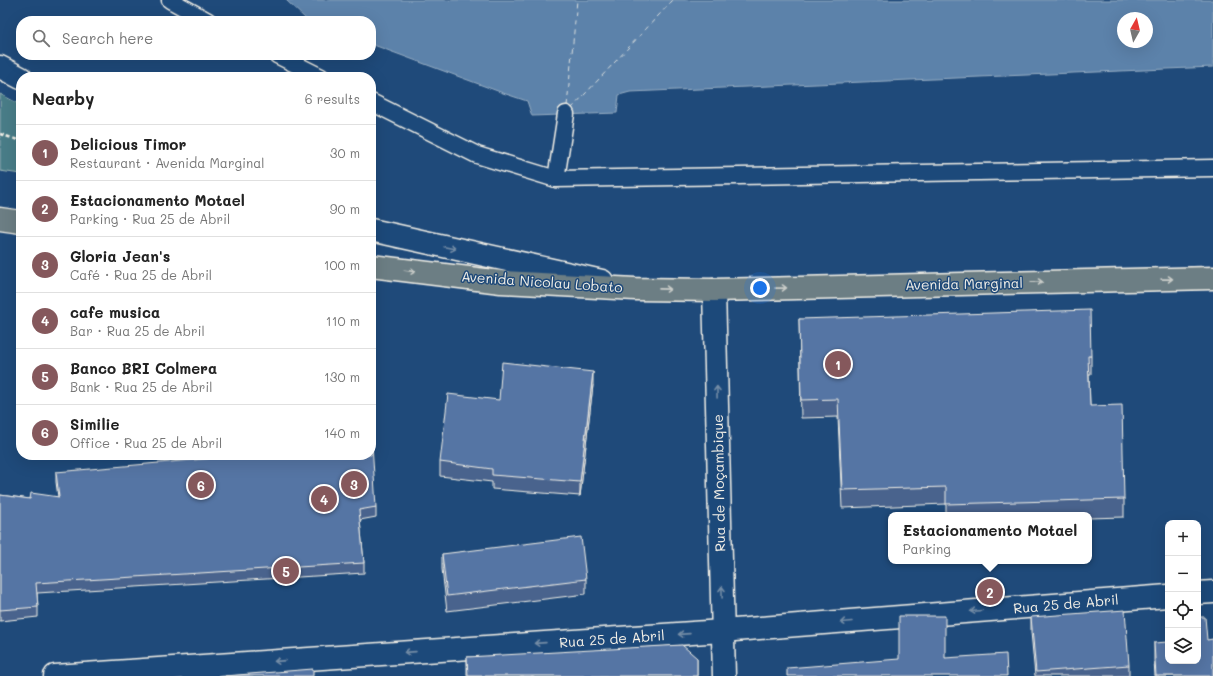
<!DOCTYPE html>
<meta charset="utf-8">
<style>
:root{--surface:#fff;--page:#f6f6f6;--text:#222;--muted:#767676;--line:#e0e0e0;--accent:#85585c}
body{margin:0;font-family:Mali,sans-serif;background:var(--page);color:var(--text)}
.controls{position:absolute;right:12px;bottom:12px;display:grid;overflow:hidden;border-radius:8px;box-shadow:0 4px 16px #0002}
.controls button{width:36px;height:36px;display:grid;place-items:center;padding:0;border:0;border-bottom:1px solid var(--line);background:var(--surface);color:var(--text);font:20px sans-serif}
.compass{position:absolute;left:1117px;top:12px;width:36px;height:36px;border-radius:50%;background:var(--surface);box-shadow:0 4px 16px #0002;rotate:8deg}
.you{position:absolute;left:760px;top:288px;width:14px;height:14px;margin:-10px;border:3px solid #fff;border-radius:50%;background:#1a73e8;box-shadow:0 0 0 6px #1a73e833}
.badge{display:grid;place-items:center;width:26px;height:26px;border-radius:50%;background:var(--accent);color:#fff;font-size:13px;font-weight:700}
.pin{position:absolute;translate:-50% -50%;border:2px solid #fff;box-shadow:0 1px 4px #0006}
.popup{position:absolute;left:888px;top:512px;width:204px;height:52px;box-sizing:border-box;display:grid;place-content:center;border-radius:8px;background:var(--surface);filter:drop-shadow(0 1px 3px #0005);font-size:13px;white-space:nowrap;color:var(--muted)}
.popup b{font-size:15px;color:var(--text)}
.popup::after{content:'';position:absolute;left:50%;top:100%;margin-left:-8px;border:8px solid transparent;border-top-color:var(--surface)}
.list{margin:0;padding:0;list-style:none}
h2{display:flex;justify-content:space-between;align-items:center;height:52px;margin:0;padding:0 16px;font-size:17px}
h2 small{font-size:13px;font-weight:400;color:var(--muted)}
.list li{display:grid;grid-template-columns:26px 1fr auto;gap:12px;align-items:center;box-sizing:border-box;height:56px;padding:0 16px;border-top:1px solid var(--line)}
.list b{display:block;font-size:15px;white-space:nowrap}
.list p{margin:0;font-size:13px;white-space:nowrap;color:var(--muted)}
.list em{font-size:13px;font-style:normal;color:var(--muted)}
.icon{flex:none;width:22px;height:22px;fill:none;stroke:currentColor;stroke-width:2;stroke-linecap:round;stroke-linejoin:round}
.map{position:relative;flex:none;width:1213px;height:676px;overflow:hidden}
.search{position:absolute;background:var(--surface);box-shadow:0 4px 16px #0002;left:16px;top:16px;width:360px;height:44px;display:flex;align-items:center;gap:10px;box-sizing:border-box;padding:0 14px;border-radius:16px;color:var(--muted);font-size:15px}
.panel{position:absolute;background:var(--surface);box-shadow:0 4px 16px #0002;left:16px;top:72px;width:360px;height:388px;border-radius:16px}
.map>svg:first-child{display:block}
.green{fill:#4a7d88;stroke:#9fb7b8}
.water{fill:#5b82aa;stroke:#98aec3;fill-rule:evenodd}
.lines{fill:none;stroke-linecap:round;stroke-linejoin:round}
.ferry{stroke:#dde0df;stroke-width:1;stroke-dasharray:5 4;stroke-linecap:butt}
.service-casing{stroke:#f4f1e8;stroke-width:19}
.tertiary-casing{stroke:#f4f1e8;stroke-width:25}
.secondary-casing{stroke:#f4f1e8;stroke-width:25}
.primary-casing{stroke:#f4f1e8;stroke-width:25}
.path{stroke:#f4f1e8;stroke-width:2.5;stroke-dasharray:4 3;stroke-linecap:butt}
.service{stroke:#1f4a7a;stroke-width:16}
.tertiary{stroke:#1f4a7a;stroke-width:22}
.secondary{stroke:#1f4a7a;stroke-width:22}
.primary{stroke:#6c7e84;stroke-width:22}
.wall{fill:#48648d;stroke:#f4f1e8}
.shaded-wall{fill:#3b5173;stroke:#f4f1e8}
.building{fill:#5474a4;stroke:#f4f1e8}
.oneway{stroke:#748da6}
.oneway2{stroke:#cbceca}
.labels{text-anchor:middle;stroke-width:3;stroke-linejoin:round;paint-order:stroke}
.street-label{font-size:14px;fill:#f4f1e8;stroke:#1f4a7a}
</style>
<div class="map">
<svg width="1213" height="676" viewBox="0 0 1213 676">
<rect width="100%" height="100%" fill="#1f4a7a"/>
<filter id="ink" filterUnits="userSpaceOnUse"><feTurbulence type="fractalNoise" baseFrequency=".025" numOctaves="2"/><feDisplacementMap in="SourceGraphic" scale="8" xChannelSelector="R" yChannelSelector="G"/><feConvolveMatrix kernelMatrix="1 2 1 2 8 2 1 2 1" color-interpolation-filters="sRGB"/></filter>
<g filter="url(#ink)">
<!-- green -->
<path class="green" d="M0 94 21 105V174L0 171Z"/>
<!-- water -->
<path class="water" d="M286 0H1213V67L630 92 619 95 617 113 532 116 527 101 503 93 371 44V21H308ZM1123 18H1147V42H1123Z"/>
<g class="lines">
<!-- ferry -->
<g class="ferry">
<path d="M567 106 577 0"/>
<path d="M571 109 673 0"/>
</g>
<!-- service casing -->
<g class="service-casing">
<g id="service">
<path d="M170 0 208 21"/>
<path d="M277 55 321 77"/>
<path d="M371 102 477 155 556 179 1213 168"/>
<path d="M556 179 566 114"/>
</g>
</g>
<!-- tertiary casing -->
<g class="tertiary-casing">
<g id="tertiary">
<path d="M714 290 724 676"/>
<path d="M1198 593 1213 592"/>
<path d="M55 676 722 631 1168 596"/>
</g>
</g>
<!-- secondary casing -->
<g class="secondary-casing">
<g id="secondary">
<path d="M0 67 21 78"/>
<path d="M371 230 602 281"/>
</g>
</g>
<!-- primary casing -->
<g class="primary-casing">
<g id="primary">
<path d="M0 219 21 222"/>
<path d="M371 266 501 282 635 289 714 290 1213 278"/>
</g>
</g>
<!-- path -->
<path class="path" d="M0 134 21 141"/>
<!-- service -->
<use href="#service" class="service"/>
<!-- tertiary -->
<use href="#tertiary" class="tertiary"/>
<!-- secondary -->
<use href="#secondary" class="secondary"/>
<!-- primary -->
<use href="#primary" class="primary"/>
</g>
<!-- wall -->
<g class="wall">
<path d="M799 319 1091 356V374H1089L1090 406 1124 499V517L1089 518V515H946V504L842 508 838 417 801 418Z"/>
<path d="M593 385 580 496 492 489V482L440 476V462L499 400Z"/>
<path d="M56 472 376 507V517L360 520 364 563V573L37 593 38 607V617L0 621V495L30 499 58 497 56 482Z"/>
<path d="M442 554 586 579V594L447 611 442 569Z"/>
<path d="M1031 617 1129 665V676H1035L1031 632Z"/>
<path d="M1154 643 1213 676H1155L1154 660Z"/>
<path d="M467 657 697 658V676H467Z"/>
</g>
<!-- shaded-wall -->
<path class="shaded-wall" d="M593 372V385L580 496V482Z"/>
<!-- building -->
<g class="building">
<path d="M1090 310 1091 356H1088L1090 406 1122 405 1124 499 946 504V487L842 490 838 399 801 400 799 319Z"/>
<path d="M502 362 593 372 580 482 492 475V469L440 462 448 394 499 400Z"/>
<path d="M371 444H372L376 507 359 510 364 563 36 583 38 607 0 610V495L30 499 31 493 59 497 56 472 250 455H371Z"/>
<path d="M581 537 586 579 447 596 442 554Z"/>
<path d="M1125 610 1129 665 1036 672 1031 617Z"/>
<path d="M899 616H945V658L1006 654 1007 676H787V668L899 659Z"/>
<path d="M1198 617H1205L1207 640 1213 639V676H1156L1154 643 1168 642V661H1198Z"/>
<path d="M682 645 697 658V676H468L467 657Z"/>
<path d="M313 669V676H225Z"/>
</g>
<!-- one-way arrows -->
<defs><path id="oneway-shaft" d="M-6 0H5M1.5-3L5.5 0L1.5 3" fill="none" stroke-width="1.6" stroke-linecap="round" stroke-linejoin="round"/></defs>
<g class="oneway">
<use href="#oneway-shaft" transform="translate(450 248) rotate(12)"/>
<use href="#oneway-shaft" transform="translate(717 392) rotate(-91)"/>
<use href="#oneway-shaft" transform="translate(722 592) rotate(-91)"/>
<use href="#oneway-shaft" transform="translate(976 611) rotate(175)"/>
<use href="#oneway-shaft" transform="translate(846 622) rotate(175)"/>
<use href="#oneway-shaft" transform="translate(684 634) rotate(176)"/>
<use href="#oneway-shaft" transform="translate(540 643) rotate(176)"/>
<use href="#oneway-shaft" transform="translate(410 652) rotate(176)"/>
<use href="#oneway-shaft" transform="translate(280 661) rotate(176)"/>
</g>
<g class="oneway2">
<use href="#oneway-shaft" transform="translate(410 271) rotate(7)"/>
<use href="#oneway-shaft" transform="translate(1167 279) rotate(-1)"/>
<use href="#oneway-shaft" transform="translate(1037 282) rotate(-1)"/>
<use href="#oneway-shaft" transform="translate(781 288) rotate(-1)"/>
<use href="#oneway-shaft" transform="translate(665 289) rotate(1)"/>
</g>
</g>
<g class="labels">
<!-- street labels -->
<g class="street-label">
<text transform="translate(542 282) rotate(4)" y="5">Avenida Nicolau Lobato</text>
<text transform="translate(964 284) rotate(-1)" y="5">Avenida Marginal</text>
<text transform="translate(719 483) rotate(-91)" y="5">Rua de Moçambique</text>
<text transform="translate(1066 604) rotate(-5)" y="5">Rua 25 de Abril</text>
<text transform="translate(612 639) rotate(-4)" y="5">Rua 25 de Abril</text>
</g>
</g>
</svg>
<div class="controls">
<button>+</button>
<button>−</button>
<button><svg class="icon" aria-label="locate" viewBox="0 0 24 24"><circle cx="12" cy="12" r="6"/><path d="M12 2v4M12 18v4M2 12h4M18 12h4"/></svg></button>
<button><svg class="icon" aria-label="layers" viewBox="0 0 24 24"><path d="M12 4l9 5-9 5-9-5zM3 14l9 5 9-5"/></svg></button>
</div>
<svg class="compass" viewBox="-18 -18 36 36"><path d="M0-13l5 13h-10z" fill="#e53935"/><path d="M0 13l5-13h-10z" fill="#767676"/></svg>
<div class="you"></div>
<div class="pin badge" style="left:838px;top:364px">1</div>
<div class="pin badge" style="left:990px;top:592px">2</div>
<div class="popup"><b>Estacionamento Motael</b>Parking</div>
<div class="pin badge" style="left:354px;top:484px">3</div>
<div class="pin badge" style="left:324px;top:499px">4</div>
<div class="pin badge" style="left:286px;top:571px">5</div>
<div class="pin badge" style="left:201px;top:485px">6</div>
<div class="search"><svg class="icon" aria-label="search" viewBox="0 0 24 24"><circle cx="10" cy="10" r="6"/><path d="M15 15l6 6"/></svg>Search here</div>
<section class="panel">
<h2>Nearby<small>6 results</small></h2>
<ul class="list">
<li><span class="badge">1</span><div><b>Delicious Timor</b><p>Restaurant · Avenida Marginal</p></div><em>30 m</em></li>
<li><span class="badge">2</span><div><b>Estacionamento Motael</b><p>Parking · Rua 25 de Abril</p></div><em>90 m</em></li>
<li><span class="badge">3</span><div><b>Gloria Jean's</b><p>Café · Rua 25 de Abril</p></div><em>100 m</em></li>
<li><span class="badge">4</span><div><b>cafe musica</b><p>Bar · Rua 25 de Abril</p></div><em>110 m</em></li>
<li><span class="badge">5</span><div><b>Banco BRI Colmera</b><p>Bank · Rua 25 de Abril</p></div><em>130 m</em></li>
<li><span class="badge">6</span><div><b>Similie</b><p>Office · Rua 25 de Abril</p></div><em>140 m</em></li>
</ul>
</section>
</div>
